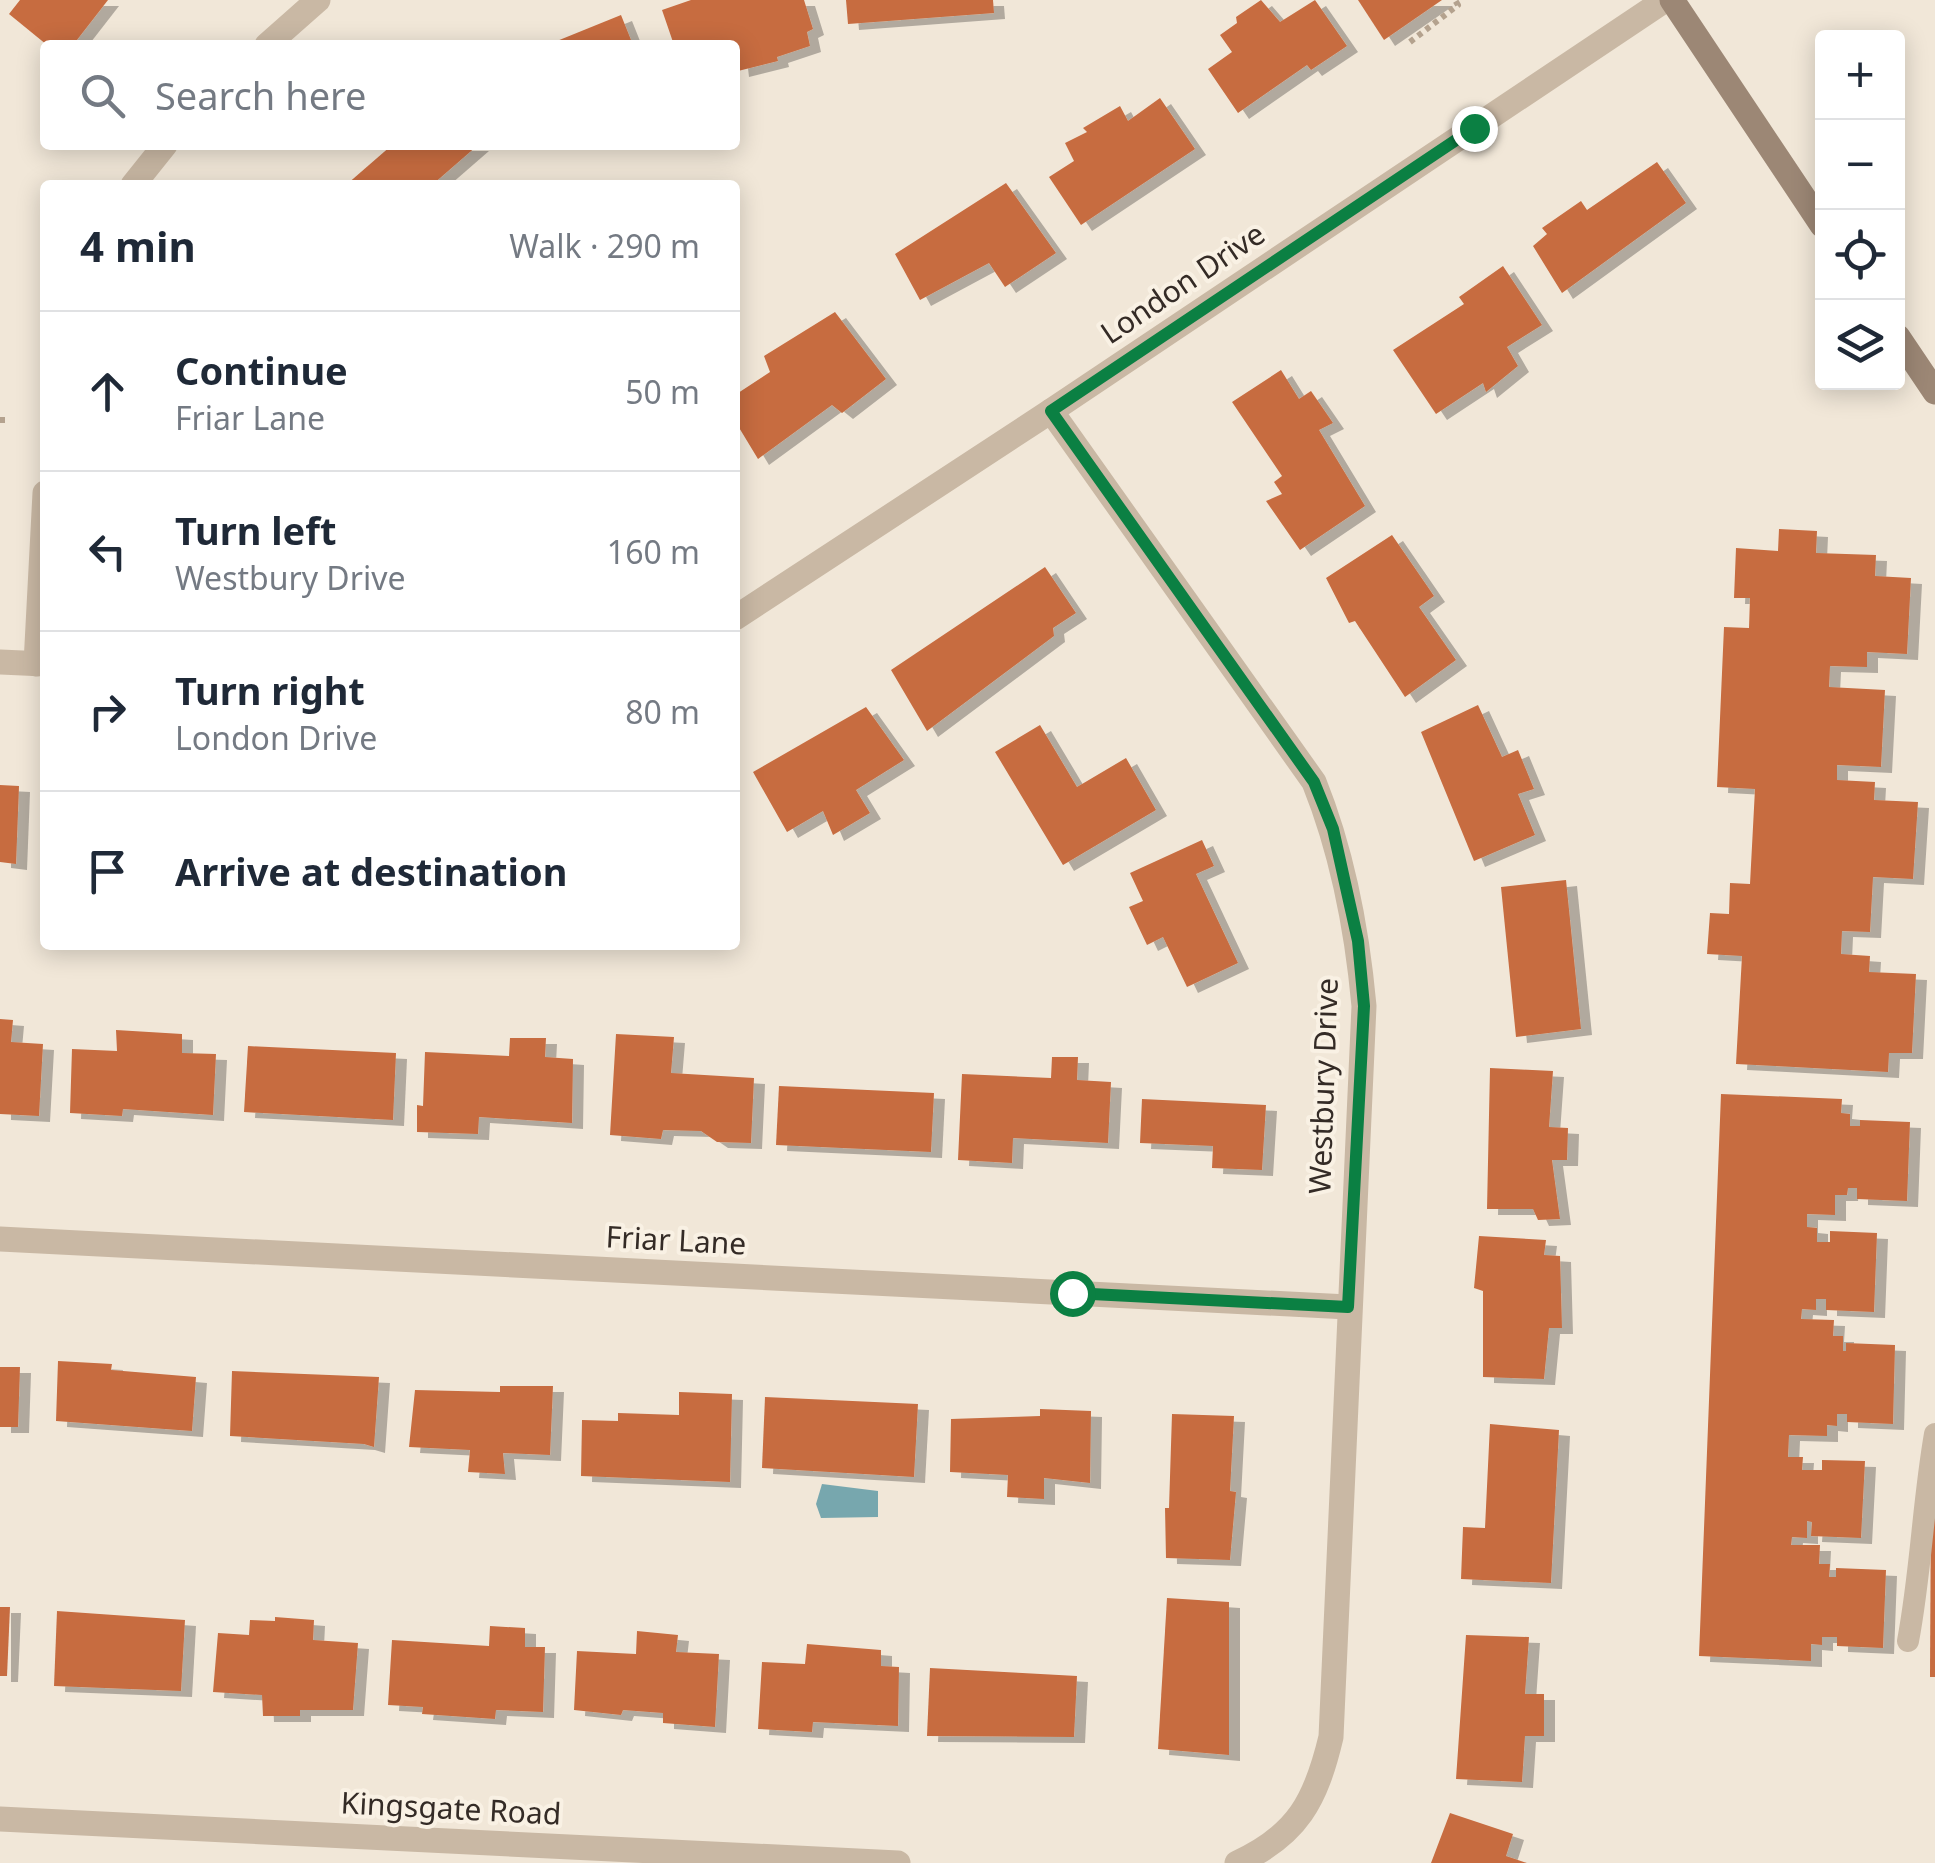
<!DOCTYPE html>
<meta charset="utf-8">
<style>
:root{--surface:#fff;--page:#f6f6f7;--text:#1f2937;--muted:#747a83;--line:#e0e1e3}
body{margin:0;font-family:"Noto Sans",sans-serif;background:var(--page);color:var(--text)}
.controls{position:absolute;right:30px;top:30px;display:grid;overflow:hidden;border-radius:10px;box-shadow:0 5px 25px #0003}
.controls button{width:90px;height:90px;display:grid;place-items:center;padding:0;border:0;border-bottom:2px solid var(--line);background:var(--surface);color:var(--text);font:50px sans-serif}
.stop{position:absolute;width:30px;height:30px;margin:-22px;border:8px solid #0b8043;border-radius:50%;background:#fff}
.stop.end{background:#0b8043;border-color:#fff;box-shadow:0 2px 10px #0008}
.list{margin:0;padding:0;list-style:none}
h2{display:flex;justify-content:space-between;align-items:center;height:130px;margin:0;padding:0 40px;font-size:42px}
h2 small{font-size:32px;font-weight:400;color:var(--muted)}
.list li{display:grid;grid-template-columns:65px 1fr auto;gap:30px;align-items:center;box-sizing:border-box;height:160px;padding:0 40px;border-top:2px solid var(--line)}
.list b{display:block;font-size:38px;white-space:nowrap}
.list p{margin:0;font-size:32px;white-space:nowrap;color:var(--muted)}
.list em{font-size:32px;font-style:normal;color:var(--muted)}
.icon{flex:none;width:55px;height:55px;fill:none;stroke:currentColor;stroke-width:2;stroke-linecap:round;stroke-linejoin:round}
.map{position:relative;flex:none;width:1935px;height:1863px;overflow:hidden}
.search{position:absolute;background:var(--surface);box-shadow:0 5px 25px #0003;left:40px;top:40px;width:700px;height:110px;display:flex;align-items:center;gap:25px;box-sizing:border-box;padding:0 35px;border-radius:10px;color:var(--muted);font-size:38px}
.panel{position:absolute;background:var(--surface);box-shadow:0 5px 25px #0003;left:40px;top:180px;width:700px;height:770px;border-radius:10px}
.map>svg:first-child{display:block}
.water{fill:#77a7ae}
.building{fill:#c76c40;filter:url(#shadow)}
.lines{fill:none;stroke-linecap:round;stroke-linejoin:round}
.path{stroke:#b4a28e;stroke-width:6;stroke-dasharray:5 5;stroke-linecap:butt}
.service{stroke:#c9b8a4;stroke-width:22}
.minor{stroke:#c9b8a4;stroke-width:25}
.secondary{stroke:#9c8775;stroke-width:25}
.route{stroke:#0b8043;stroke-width:12}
.labels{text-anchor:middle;stroke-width:8;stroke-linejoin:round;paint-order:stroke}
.street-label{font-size:30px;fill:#342b26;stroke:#f9f1e4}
</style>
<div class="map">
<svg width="1935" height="1863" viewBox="0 0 1935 1863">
<defs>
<filter id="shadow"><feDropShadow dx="11" dy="6" stdDeviation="0" flood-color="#0004"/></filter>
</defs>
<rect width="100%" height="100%" fill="#f1e7d8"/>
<!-- water -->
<path class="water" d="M822 1484 878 1491V1517L821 1518 816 1504Z"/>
<!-- building -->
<g class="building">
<path d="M20 0H108L73 45H47L9 14Z"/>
<path d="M691 0H804L813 29 807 32 810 46 777 57 778 61 738 71 735 45H674L662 10Z"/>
<path d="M846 0H993L994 13 848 24Z"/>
<path d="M1261 0 1280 22 1315 0 1347 46 1311 70 1307 65 1238 113 1208 69 1232 52 1220 35 1237 23 1236 17Z"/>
<path d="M1358 0H1442L1384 40Z"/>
<path d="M621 15 633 45H547Z"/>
<path d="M1160 98 1195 149 1081 225 1049 177 1074 161 1065 143 1087 132 1083 128 1120 106 1128 121Z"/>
<path d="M392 145H478L432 185H346Z"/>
<path d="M1657 162 1686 203 1562 293 1533 246 1547 234 1542 228 1581 201 1587 210Z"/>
<path d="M1006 183 1056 253 1005 287 989 263 920 300 895 254Z"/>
<path d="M1503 266 1542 325 1507 347 1518 366 1486 392 1483 383 1436 414 1393 350 1464 304 1459 297Z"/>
<path d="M835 312 886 379 842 413 832 405 758 459 735 421V395L770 372 764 356Z"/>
<path d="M1281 370 1299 399 1311 391 1333 423 1319 430 1365 506 1300 550 1266 501 1282 494 1274 482 1282 476 1232 402Z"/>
<path d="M1779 529 1817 531 1816 553 1876 555 1875 576 1911 578 1907 654 1867 652V667L1830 666 1829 687 1885 690 1881 767 1837 765V780L1875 782 1874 800 1918 802 1913 879 1873 877 1870 932 1842 931 1841 954 1870 956 1869 972 1916 974 1912 1053H1889L1888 1072 1736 1064 1742 956 1707 954 1710 913 1729 914 1730 883 1750 884 1755 789 1717 787 1724 627 1749 628 1750 598H1734L1736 548 1778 551Z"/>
<path d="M1392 535 1434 596 1419 607 1456 660 1405 697 1355 621 1349 623 1326 578Z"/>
<path d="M1045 567 1076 613 1053 628 1054 636 927 731 891 670Z"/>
<path d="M1478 705 1502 757 1518 750 1534 789 1518 794 1535 835 1474 861 1421 732Z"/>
<path d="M866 707 904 760 856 790 870 813 833 835 823 811 787 832 753 772Z"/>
<path d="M1040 725 1077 787 1126 758 1156 810 1063 865 995 752Z"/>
<path d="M0 785 19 786 16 864 0 862Z"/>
<path d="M1202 840 1214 866 1196 874 1238 963 1187 987 1163 937 1147 945 1129 907 1143 901 1130 873Z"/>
<path d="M1566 880 1581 1029 1516 1037 1501 887Z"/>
<path d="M0 1019 13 1020 11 1042 43 1044 39 1116 0 1114Z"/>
<path d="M116 1030 182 1034V1053L216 1054 213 1115 123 1109 122 1116 70 1113 72 1049 117 1051Z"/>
<path d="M616 1034 674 1037 671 1073 754 1078 751 1143 717 1142 701 1131 663 1130 661 1139 610 1135Z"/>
<path d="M510 1038H546L545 1057 573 1059 572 1123 479 1117 478 1134 417 1132V1105L423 1106 425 1052 509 1056Z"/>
<path d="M248 1046 396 1053 393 1120 244 1112Z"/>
<path d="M1052 1057H1078L1077 1080 1111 1082 1108 1143 1013 1138 1012 1163 958 1160 962 1074 1051 1078Z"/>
<path d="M1490 1068 1553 1071 1549 1127 1568 1128 1567 1160H1552L1560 1219 1538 1220 1533 1209H1487Z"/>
<path d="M779 1086 934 1093 931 1152 776 1145Z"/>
<path d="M1721 1094 1842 1099 1841 1113 1850 1114V1126H1860V1120L1910 1122 1907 1201 1857 1199V1188H1848L1847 1195H1835V1215L1807 1214V1227L1817 1228V1242H1830V1231L1877 1233 1874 1312 1826 1310V1299H1816V1310L1802 1309 1801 1319 1834 1320 1833 1336H1843V1351H1846V1343L1895 1345 1893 1424 1847 1422V1414H1837V1426L1827 1425V1436L1789 1435 1788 1457H1803L1802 1470H1822V1460L1865 1461 1861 1538 1811 1536 1812 1522 1807 1521V1538L1792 1537 1791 1545H1820L1819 1564H1830L1829 1577H1836V1568L1886 1570 1883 1648 1837 1646V1637H1822V1645L1811 1644V1661L1699 1656Z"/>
<path d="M1142 1099 1266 1105 1262 1170 1212 1168 1213 1146 1140 1143Z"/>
<path d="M1479 1236 1546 1240 1544 1255 1560 1256 1562 1328H1549L1544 1379 1483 1377V1291L1474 1288Z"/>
<path d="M58 1361 112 1364 111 1370 196 1377 192 1431 56 1421Z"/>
<path d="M0 1367H20L18 1427H0Z"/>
<path d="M232 1371 379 1377 374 1447 364 1444 230 1436Z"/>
<path d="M500 1386H553L550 1455 503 1453 505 1474 468 1472 470 1450 409 1447 415 1390 500 1392Z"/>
<path d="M679 1392 732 1394 730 1482 581 1476 582 1420 618 1421V1413L679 1415Z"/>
<path d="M765 1397 918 1404 914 1477 762 1468Z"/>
<path d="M1040 1409 1091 1411 1090 1483 1044 1478V1499L1007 1497 1008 1475 950 1472 951 1419 1040 1416Z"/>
<path d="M1172 1414 1234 1416 1230 1491 1236 1492 1230 1560 1166 1558 1165 1508H1169Z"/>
<path d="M1490 1424 1559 1430 1551 1583 1461 1579 1463 1527 1485 1528Z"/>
<path d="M1931 1495H1935V1677H1930Z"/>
<path d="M1167 1598 1229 1602V1755L1158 1749Z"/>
<path d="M0 1607H10L7 1676H0Z"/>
<path d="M57 1611 185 1620 181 1691 54 1686Z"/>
<path d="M275 1617 314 1620 313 1640 358 1643 353 1710H300V1716H263L262 1695 213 1692 218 1633 249 1635 250 1620 275 1621Z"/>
<path d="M490 1626 525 1628V1647H545L543 1712 496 1710 495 1719 422 1714 423 1707 388 1705 392 1640 489 1646Z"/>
<path d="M637 1631 678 1635 676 1652 719 1654 715 1727 663 1723V1713L623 1710 621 1715 574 1710 577 1651 636 1654Z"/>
<path d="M1466 1635 1529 1637 1525 1694H1544V1736H1525L1522 1782 1456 1779Z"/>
<path d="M807 1644 881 1650V1666L899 1667 898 1726 813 1722 812 1732 758 1729 762 1662 805 1664Z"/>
<path d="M930 1668 1077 1676 1074 1737 927 1736Z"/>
<path d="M1450 1813 1513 1834 1506 1856 1527 1863H1431Z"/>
</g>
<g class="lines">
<!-- path -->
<g class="path">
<path d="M1410 42 1458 5 1455 0"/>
<path d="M0 420H10"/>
</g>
<!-- service -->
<path class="service" d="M1908 1641C1921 1572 1923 1503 1935 1434"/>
<!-- minor -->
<g class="minor">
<path d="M267 45 318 0"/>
<path d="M133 185 165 145"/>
<path d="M1051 411 1314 782C1343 854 1357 929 1364 1006L1331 1737C1316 1800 1298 1835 1237 1863"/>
<path d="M735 618 1051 411 1665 0"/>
<path d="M0 662 45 664"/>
<path d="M36 664 45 493"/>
<path d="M0 1239 1348 1307"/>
<path d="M0 1819 898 1863"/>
</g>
<!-- secondary -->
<g class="secondary">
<path d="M1672 0 1822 225"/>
<path d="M1898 337 1935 392"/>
</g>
</g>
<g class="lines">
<!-- route -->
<path class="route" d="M1072 1293 1348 1307 1364 1006 1358 941 1345 883 1333 829 1314 782 1051 411 1474 128"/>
</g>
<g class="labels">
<!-- street labels -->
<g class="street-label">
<text transform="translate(1183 284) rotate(-34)" y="10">London Drive</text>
<text transform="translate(1324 1086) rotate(-88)" y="10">Westbury Drive</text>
<text transform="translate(676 1241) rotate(3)" y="10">Friar Lane</text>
<text transform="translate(451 1809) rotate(3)" y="10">Kingsgate Road</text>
</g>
</g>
</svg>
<div class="controls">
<button>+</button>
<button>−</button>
<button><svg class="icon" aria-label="locate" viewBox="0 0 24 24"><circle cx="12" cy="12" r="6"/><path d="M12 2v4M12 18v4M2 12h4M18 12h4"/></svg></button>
<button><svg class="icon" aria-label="layers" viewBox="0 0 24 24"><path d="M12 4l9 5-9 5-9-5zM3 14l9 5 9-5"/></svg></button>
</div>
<div class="stop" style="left:1072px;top:1293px"></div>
<div class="stop end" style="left:1474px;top:128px"></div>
<div class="search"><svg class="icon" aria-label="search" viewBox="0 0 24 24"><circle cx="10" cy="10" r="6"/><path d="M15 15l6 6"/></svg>Search here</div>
<section class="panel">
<h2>4 min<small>Walk · 290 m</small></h2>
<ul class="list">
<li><svg class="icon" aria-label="ahead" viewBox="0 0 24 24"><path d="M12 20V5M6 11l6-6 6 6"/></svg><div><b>Continue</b><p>Friar Lane</p></div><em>50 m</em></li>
<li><svg class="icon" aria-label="left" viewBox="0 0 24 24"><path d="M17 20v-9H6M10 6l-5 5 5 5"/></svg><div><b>Turn left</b><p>Westbury Drive</p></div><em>160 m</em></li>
<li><svg class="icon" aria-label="right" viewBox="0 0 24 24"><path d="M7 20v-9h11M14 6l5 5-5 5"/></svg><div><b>Turn right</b><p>London Drive</p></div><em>80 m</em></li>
<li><svg class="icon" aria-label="arrive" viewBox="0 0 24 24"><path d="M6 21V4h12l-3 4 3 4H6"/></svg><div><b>Arrive at destination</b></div></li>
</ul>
</section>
</div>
